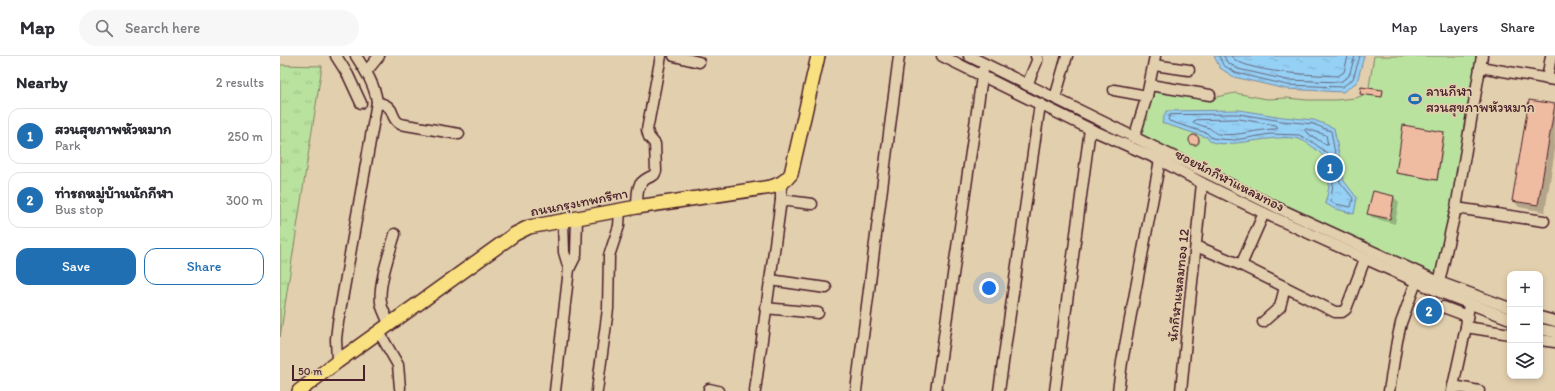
<!DOCTYPE html>
<meta charset="utf-8">
<style>
:root{--surface:#fff;--page:#f7f7f7;--text:#2b2b33;--muted:#7c7c81;--line:#e1e1e2;--accent:#1f6fb2}
body{margin:0;font-family:Itim,"Playpen Sans Thai",sans-serif;background:var(--page);color:var(--text)}
.controls{position:absolute;right:12px;bottom:12px;display:grid;overflow:hidden;border-radius:8px;box-shadow:0 2px 6px #0003}
.controls button{width:36px;height:36px;display:grid;place-items:center;padding:0;border:0;border-bottom:1px solid var(--line);background:var(--surface);color:var(--text);font:20px sans-serif}
.scale{position:absolute;left:12px;bottom:10px;width:73px;box-sizing:border-box;padding-left:4px;border:2px solid #4a1f2b;border-top:0;font-size:11px;line-height:14px;white-space:nowrap;color:#4a1f2b;-webkit-text-stroke:3px #e2cfad;paint-order:stroke}
.you{position:absolute;left:709px;top:232px;width:14px;height:14px;margin:-10px;border:3px solid #fff;border-radius:50%;background:#1a73e8;box-shadow:0 0 0 6px #1a73e833}
.badge{display:grid;place-items:center;width:26px;height:26px;border-radius:50%;background:var(--accent);color:#fff;font-size:13px;font-weight:700}
.pin{position:absolute;translate:-50% -50%;border:2px solid #fff;box-shadow:0 1px 4px #0006}
.list{margin:0;padding:0;list-style:none}
h2{display:flex;justify-content:space-between;align-items:center;height:52px;margin:0;padding:0 16px;font-size:17px}
h2 small{font-size:13px;font-weight:400;color:var(--muted)}
.list li{display:grid;grid-template-columns:26px 1fr auto;gap:12px;align-items:center;box-sizing:border-box;height:56px;margin:0 8px 8px;padding:0 8px;border:1px solid var(--line);border-radius:12px}
.list b{display:block;font-size:15px;white-space:nowrap}
.list p{margin:0;font-size:13px;white-space:nowrap;color:var(--muted)}
.list em{font-size:13px;font-style:normal;color:var(--muted)}
.actions{display:flex;gap:8px;padding:12px 16px}
.actions a{flex:1;padding:9px 0;border:1px solid var(--accent);border-radius:12px;text-align:center;font-size:14px;color:var(--accent)}
.actions .main{background:var(--accent);color:#fff}
.icon{flex:none;width:22px;height:22px;fill:none;stroke:currentColor;stroke-width:2;stroke-linecap:round;stroke-linejoin:round}
.map{position:relative;flex:none;width:1275px;height:335px;overflow:hidden}
header{display:flex;align-items:center;gap:24px;box-sizing:border-box;height:56px;padding:0 20px;background:var(--surface);border-bottom:1px solid var(--line)}
header strong{font-size:19px}
nav{display:flex;gap:22px;margin-inline-start:auto;font-size:14px}
.search{width:280px;height:36px;background:var(--page);display:flex;align-items:center;gap:10px;box-sizing:border-box;padding:0 14px;border-radius:22px;color:var(--muted);font-size:15px}
main{display:flex}
aside{flex:1;background:var(--surface)}
.map>svg:first-child{display:block}
.grass{fill:url(#grass-tufts);stroke:#828064}
.park{fill:#b9e29e;stroke:#828064}
.water{fill:url(#water-ripples);stroke:#7789a4}
.shadow{fill:#0003}
.lines{fill:none;stroke-linecap:round;stroke-linejoin:round}
.shore{stroke:#68667c;stroke-width:1}
.building{fill:#efbba1;stroke:#4a1f2b}
.minor-casing{stroke:#4a1f2b;stroke-width:13}
.major-casing{stroke:#4a1f2b;stroke-width:16}
.minor{stroke:#e2cfad;stroke-width:10}
.major{stroke:#f9e181;stroke-width:13}
.labels{text-anchor:middle;stroke-width:3.5;stroke-linejoin:round;paint-order:stroke}
.poi-label{font-size:14px;fill:#4a1f2b;stroke:#e2cfad;text-anchor:start}
.street-label{font-size:14px;fill:#4a1f2b;stroke:#e2cfad}
</style>
<header>
<strong>Map</strong>
<div class="search"><svg class="icon" aria-label="search" viewBox="0 0 24 24"><circle cx="10" cy="10" r="6"/><path d="M15 15l6 6"/></svg>Search here</div>
<nav><a>Map</a><a>Layers</a><a>Share</a></nav>
</header>
<main>
<aside>
<h2>Nearby<small>2 results</small></h2>
<ul class="list">
<li><span class="badge">1</span><div><b>สวนสุขภาพหัวหมาก</b><p>Park</p></div><em>250 m</em></li>
<li><span class="badge">2</span><div><b>ท่ารถหมู่บ้านนักกีฬา</b><p>Bus stop</p></div><em>300 m</em></li>
</ul>
<div class="actions"><a class="main">Save</a><a>Share</a></div>
</aside>
<div class="map">
<svg width="1275" height="335" viewBox="0 0 1275 335">
<defs>
<pattern id="grass-tufts" width="24" height="20" patternUnits="userSpaceOnUse"><rect width="24" height="20" fill="#b9e29e"/><path d="M3 7l-1-3M5 7V3M7 7l1-3M15 17l-1-3M17 17v-4M19 17l1-3" fill="none" stroke="#a1c188"/></pattern>
<pattern id="water-ripples" width="26" height="14" patternUnits="userSpaceOnUse"><rect width="26" height="14" fill="#95d0f5"/><path d="M2 4q2-2 4 0t4 0M15 11q2-2 4 0t4 0" fill="none" stroke="#82b2d2"/></pattern>
</defs>
<rect width="100%" height="100%" fill="#e2cfad"/>
<filter id="ink" filterUnits="userSpaceOnUse"><feTurbulence type="fractalNoise" baseFrequency=".025" numOctaves="2"/><feDisplacementMap in="SourceGraphic" scale="8" xChannelSelector="R" yChannelSelector="G"/><feConvolveMatrix kernelMatrix="1 2 1 2 8 2 1 2 1" color-interpolation-filters="sRGB"/></filter>
<g filter="url(#ink)">
<!-- grass -->
<path class="grass" d="M0 9 42 10 0 281Z"/>
<!-- park -->
<path class="park" d="M1094 0H1201L1159 226 854 82 864 69 873 33 900 39 927 43 955 37 987 43 1007 42 1027 44H1055L1076 42 1088 37Z"/>
<!-- water -->
<g class="water">
<path d="M934 0H1084L1077 26 1063 36 1006 33 954 21 940 12Z"/>
<path d="M959 54 1003 61 1034 64 1054 72 1064 125 1077 142 1074 158 1053 152 1045 147C1050 131 1054 107 1039 96 1033 91 1026 85 1018 83 996 77 945 94 930 85 929 85 927 81 926 81L882 67 886 55Z"/>
</g>
<!-- shadow -->
<g class="shadow">
<path d="M1275 49V94L1265 156 1239 151 1233 144Z"/>
<path d="M1164 77 1165 78 1158 125 1119 118 1117 117Z"/>
<circle cx="915" cy="85" r="5"/>
<path d="M1094 136 1114 141 1119 146 1115 168 1093 162 1088 157Z"/>
</g>
<g class="lines">
<!-- shore -->
<g class="shore">
<path d="M939 0 943 9 956 17 1007 29 1062 31 1073 23 1080 0"/>
<path d="M944 0 947 6 958 13 1007 24 1060 26 1069 20 1075 0"/>
<path d="M951 0C963 17 1037 19 1058 20L1064 16 1068 0"/>
<path d="M959 58 1002 65 1033 68 1051 75 1060 126 1073 142 1071 151 1055 148 1051 146 1053 126V109L1047 97 1031 85 1019 79 990 78 955 84 939 83 932 82 927 77 889 65 888 63 890 59Z"/>
<path d="M959 63 996 69 998 72 996 73C977 73 958 81 939 78 935 78 933 74 929 72 924 70 919 69 914 67L913 66 915 64Z"/>
<path d="M1027 73 1046 79 1048 89H1046L1026 76 1025 74Z"/>
</g>
</g>
<!-- building -->
<g class="building">
<path d="M1081 31 1103 34 1102 41 1080 38Z"/>
<path d="M1249 44 1275 48 1258 149 1232 145Z"/>
<path d="M1123 69 1164 76 1157 124 1116 117Z"/>
<circle cx="914" cy="84" r="5"/>
<path d="M1093 135 1114 140 1110 163 1087 158Z"/>
</g>
<g class="lines">
<!-- minor casing -->
<g class="minor-casing">
<g id="minor">
<path d="M56 0 68 19 81 47"/>
<path d="M394 0 419 6"/>
<path d="M662 0 810 73 880 104 922 127 984 157 1157 235 1230 263"/>
<path d="M689 0 998 152 1159 226 1230 252"/>
<path d="M874 9 909 14"/>
<path d="M1200 11 1275 24"/>
<path d="M86 16 99 0"/>
<path d="M1267 23 1271 0"/>
<path d="M747 29 757 5V2L756 0"/>
<path d="M870 29 930 39"/>
<path d="M834 34 867 40"/>
<path d="M775 42 787 0"/>
<path d="M97 46C119 52 107 59 120 68L179 78"/>
<path d="M854 82 867 40 875 0"/>
<path d="M501 144 532 148"/>
<path d="M357 151C358 132 355 127 374 119L376 115 375 88 369 81 367 74 381 0"/>
<path d="M1176 152 1264 165"/>
<path d="M283 165 284 196 289 213"/>
<path d="M916 190 961 209 1055 256H1062L1066 253 1085 203"/>
<path d="M961 209 984 157"/>
<path d="M490 224 546 232"/>
<path d="M1158 231 1176 152 1202 0"/>
<path d="M1163 251 1187 260"/>
<path d="M485 252 538 257"/>
<path d="M1260 261 1275 265"/>
<path d="M983 266 1000 251 1005 231"/>
<path d="M109 268C107 262 104 257 102 251 96 233 110 196 115 178"/>
<path d="M1186 271 1230 278"/>
<path d="M1260 273 1275 276"/>
<path d="M99 276 118 309 120 332"/>
<path d="M1260 284 1275 286"/>
<path d="M57 306 56 283 58 266 97 46C95 29 85 14 76 0"/>
<path d="M1173 330 1199 335"/>
<path d="M429 333 438 335"/>
<path d="M275 335 289 213 296 199 297 162"/>
<path d="M317 335 328 253 329 200 339 170 340 154"/>
<path d="M475 335 501 144V128"/>
<path d="M576 335 619 0"/>
<path d="M656 335 703 14"/>
<path d="M719 335 760 48"/>
<path d="M775 335 810 73"/>
<path d="M838 335 842 306 880 104"/>
<path d="M901 335 922 127"/>
<path d="M1109 335 1117 285 1121 267 1136 226"/>
<path d="M1172 335 1186 271 1189 248"/>
</g>
</g>
<!-- major casing -->
<g class="major-casing">
<path id="major" d="M19 335 57 306 235 178 249 171 357 151 491 131C500 128 505 126 511 118L538 0"/>
</g>
<!-- minor -->
<use href="#minor" class="minor"/>
<!-- major -->
<use href="#major" class="major"/>
</g>
</g>
<!-- icons -->
<defs>
<g id="stadium-bare" transform="scale(1.08)"><path d="M0-5a6.5 5 0 1 0 0 10a6.5 5 0 1 0 0-10ZM-3.5-1.8h7v3.6h-7Z" fill="#1f6fb2" stroke="#e2cfad" stroke-width="2.5" paint-order="stroke"/></g>
</defs>
<g fill-rule="evenodd">
<use href="#stadium-bare" x="1135" y="43"/>
</g>
<g class="labels">
<!-- poi labels -->
<g class="poi-label">
<text x="1146" y="40">ลานกีฬา<tspan x="1146" dy="16">สวนสุขภาพหัวหมาก</tspan></text>
</g>
<!-- street labels -->
<g class="street-label">
<text transform="translate(950 124) rotate(27)" y="5">ซอยนักกีฬาแหลมทอง</text>
<text transform="translate(299 146) rotate(-11)" y="5">ถนนกรุงเทพกรีฑา</text>
<text transform="translate(898 229) rotate(-84)" y="5">นักกีฬาแหลมทอง 12</text>
</g>
</g>
</svg>
<div class="controls">
<button>+</button>
<button>−</button>
<button><svg class="icon" aria-label="layers" viewBox="0 0 24 24"><path d="M12 4l9 5-9 5-9-5zM3 14l9 5 9-5"/></svg></button>
</div>
<div class="scale">50 m</div>
<div class="you"></div>
<div class="pin badge" style="left:1050px;top:112px">1</div>
<div class="pin badge" style="left:1149px;top:255px">2</div>
</div>
</main>
